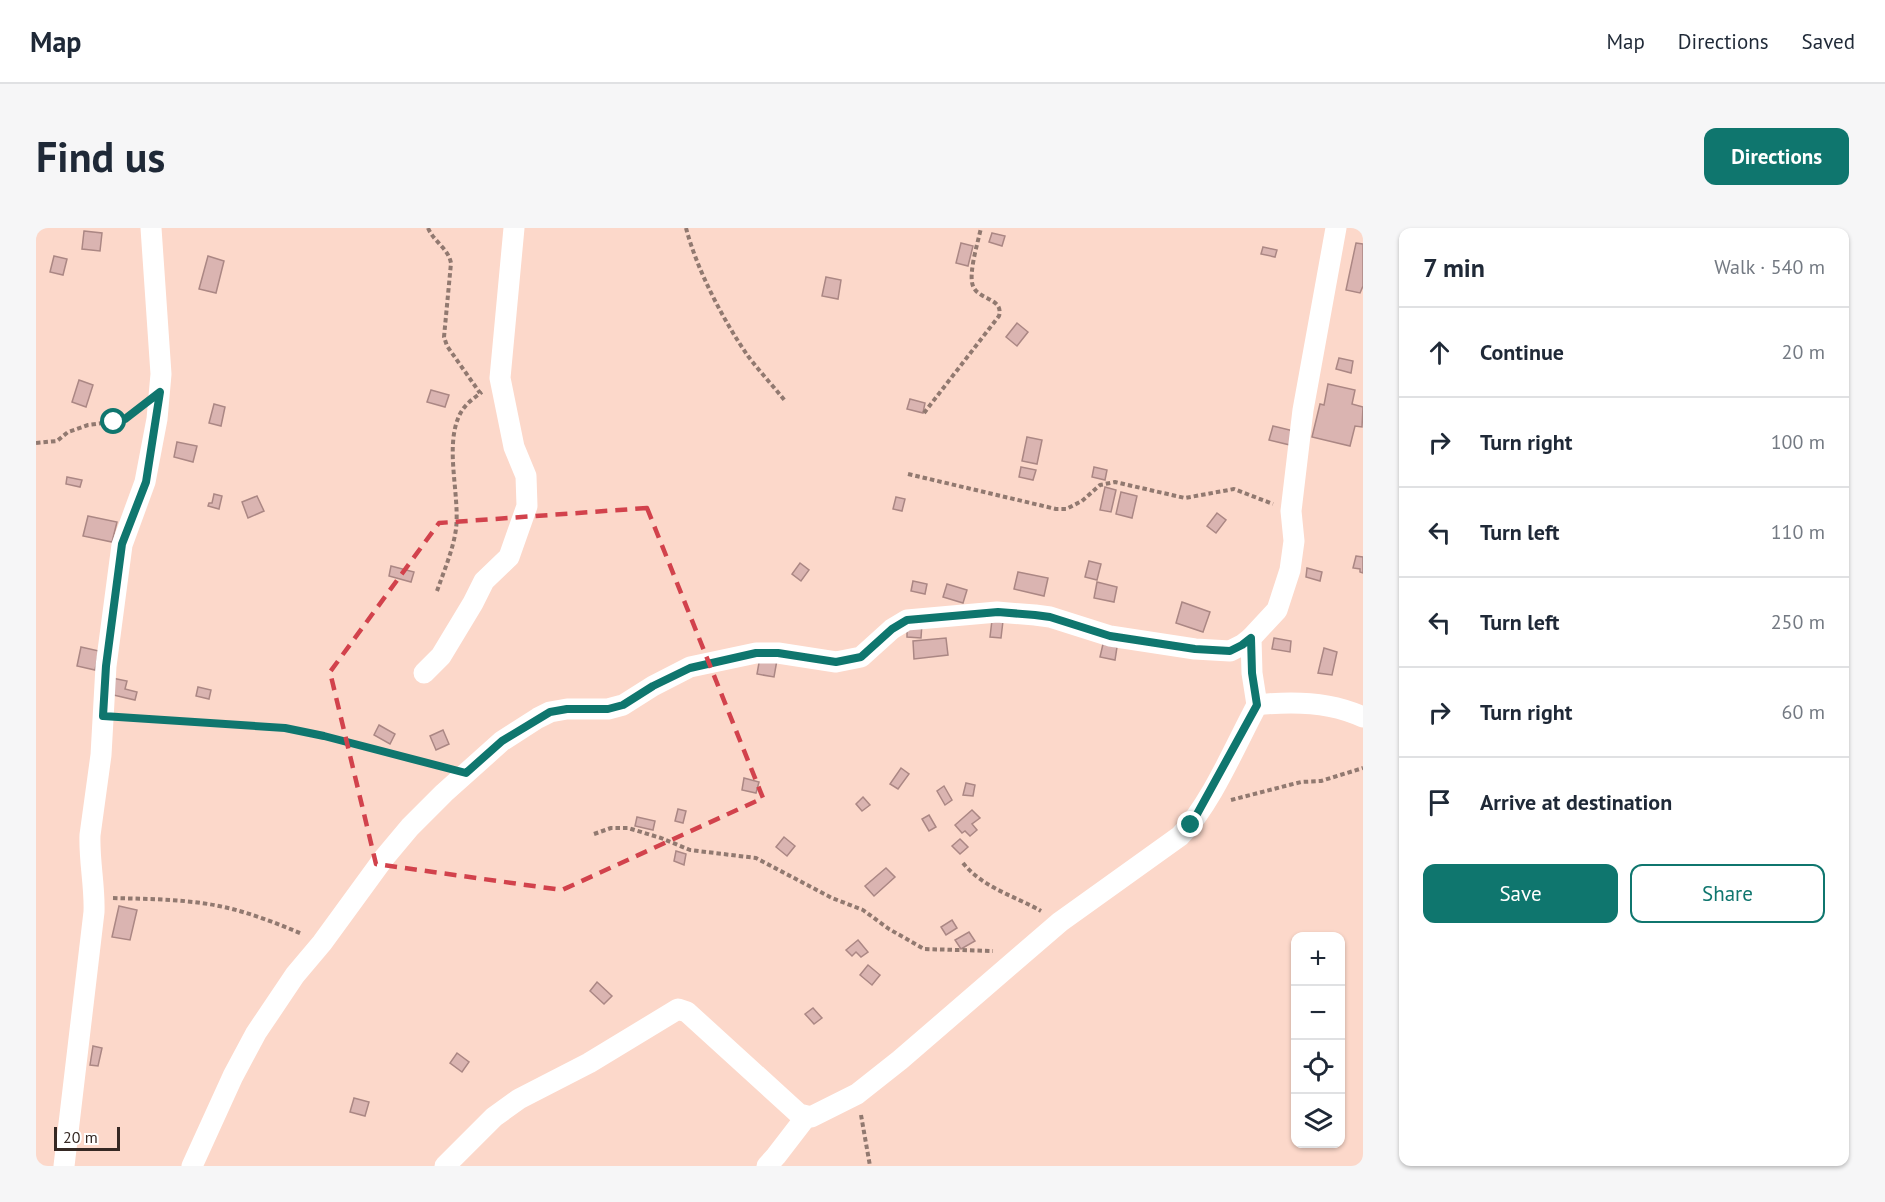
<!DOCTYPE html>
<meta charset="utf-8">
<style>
:root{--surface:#fff;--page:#f6f6f7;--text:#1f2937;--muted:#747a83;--line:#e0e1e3;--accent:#0f766e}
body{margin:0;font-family:"PT Sans",sans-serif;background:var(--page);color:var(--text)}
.controls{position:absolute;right:18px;bottom:18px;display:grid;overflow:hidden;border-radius:12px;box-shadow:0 2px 4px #0004}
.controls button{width:54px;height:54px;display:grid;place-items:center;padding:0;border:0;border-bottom:2px solid var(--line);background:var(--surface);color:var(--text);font:30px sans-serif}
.scale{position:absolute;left:18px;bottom:15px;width:66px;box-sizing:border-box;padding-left:6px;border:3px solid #352823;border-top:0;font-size:16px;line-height:21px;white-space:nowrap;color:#352823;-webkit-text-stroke:4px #fff;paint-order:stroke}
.stop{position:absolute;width:18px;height:18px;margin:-14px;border:4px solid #0f766e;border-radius:50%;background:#fff}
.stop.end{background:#0f766e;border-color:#fff;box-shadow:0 2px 6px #0008}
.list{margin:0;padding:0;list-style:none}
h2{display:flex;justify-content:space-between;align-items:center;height:78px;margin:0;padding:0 24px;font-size:26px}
h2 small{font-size:20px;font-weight:400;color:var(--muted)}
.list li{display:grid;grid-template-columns:39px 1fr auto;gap:18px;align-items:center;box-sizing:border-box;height:90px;padding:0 24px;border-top:2px solid var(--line)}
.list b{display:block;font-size:22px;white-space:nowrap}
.list em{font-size:20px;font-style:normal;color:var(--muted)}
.actions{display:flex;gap:12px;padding:18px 24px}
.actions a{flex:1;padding:14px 0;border:2px solid var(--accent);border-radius:12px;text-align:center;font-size:21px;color:var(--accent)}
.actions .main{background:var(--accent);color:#fff}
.icon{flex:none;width:33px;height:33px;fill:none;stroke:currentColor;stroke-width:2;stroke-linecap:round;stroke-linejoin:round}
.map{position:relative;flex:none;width:1327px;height:938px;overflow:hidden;border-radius:12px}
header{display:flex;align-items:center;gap:36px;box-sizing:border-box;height:84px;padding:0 30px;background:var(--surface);border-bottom:2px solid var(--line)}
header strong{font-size:28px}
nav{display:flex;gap:33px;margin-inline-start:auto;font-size:21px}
.intro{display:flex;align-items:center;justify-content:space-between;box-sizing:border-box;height:144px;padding:0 36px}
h1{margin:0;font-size:42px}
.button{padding:15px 27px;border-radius:12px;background:var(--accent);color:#fff;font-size:21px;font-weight:700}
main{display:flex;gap:36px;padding:0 36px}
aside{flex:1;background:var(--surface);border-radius:12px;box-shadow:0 2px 4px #0004}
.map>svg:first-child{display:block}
.building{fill:#dab4b1;stroke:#ab8784;stroke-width:1.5}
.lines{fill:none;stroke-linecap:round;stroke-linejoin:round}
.path{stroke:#917970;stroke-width:4;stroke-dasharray:4.5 3;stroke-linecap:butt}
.minor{stroke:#fff;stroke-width:21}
.route{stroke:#0f766e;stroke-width:8}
.marked{fill:none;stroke:#d2424c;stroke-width:4.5;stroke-dasharray:12 8;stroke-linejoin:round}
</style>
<header>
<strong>Map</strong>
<nav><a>Map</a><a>Directions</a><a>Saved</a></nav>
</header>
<div class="intro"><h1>Find us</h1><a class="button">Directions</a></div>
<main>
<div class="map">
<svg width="1327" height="938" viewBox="0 0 1327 938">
<rect width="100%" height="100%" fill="#fcd8ca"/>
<!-- building -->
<g class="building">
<path d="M48 3 66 5 64 23 46 21Z"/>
<path d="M956 5 969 8 966 18 953 14Z"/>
<path d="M925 15 937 18 932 38 920 35Z"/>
<path d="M1320 15 1327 16V58L1324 65 1310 62Z"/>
<path d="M1227 19 1241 22 1239 29 1225 26Z"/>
<path d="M18 28 31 31 27 47 14 44Z"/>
<path d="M172 28 188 33 180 65 163 61Z"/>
<path d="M790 49 805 52 802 71 786 68Z"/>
<path d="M981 95 992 104 981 118 970 109Z"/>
<path d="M1303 130 1317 133 1315 145 1300 141Z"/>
<path d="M43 152 57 157 50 179 36 174Z"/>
<path d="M1292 156 1319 162 1316 176 1327 179 1326 199 1319 198 1314 218 1276 209 1284 176 1288 177Z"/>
<path d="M395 162 413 167 409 179 391 174Z"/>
<path d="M874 171 889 175 887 185 871 181Z"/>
<path d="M178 176 189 179 185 198 173 195Z"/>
<path d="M1237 198 1258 203 1254 217 1233 212Z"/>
<path d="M991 209 1006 212 1001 236 986 233Z"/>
<path d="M141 214 161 218 157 234 138 229Z"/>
<path d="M985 239 1000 242 997 252 983 249Z"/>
<path d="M1058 239 1071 242 1069 252 1056 249Z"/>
<path d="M31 249 46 252 44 259 30 256Z"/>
<path d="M1069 259 1080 262 1075 284 1064 282Z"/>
<path d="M1085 264 1101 268 1096 290 1080 286Z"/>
<path d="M178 266 186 268 183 281 172 278 173 275H176Z"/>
<path d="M221 268 228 283 212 290 206 274Z"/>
<path d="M860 269 869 271 866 283 857 281Z"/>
<path d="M1181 285 1190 292 1180 305 1171 298Z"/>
<path d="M52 288 81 294 76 314 47 308Z"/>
<path d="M1320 328 1327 329V345L1324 344V341L1317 340Z"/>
<path d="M1053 333 1065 336 1061 352 1049 349Z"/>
<path d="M764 335 773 342 765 353 756 346Z"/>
<path d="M355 338 378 344 375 354 353 348Z"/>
<path d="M1271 340 1286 344 1284 353 1270 349Z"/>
<path d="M982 344 1012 350 1008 368 978 361Z"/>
<path d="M877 353 891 356 889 366 875 363Z"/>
<path d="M1061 354 1081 359 1078 374 1058 370Z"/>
<path d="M911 356 931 362 927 375 907 369Z"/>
<path d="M1146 374 1174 384 1167 404 1140 395Z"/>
<path d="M956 392 967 393 965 410 954 409Z"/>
<path d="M871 394 886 395 885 410 871 409Z"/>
<path d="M910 410 912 427 878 431 877 413Z"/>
<path d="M1238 410 1255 413 1254 424 1236 421Z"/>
<path d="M1067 416 1081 419 1079 432 1064 429Z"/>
<path d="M45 419 63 423 59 442 41 438Z"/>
<path d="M1288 420 1301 424 1296 447 1282 445Z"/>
<path d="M724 429 741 432 738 449 721 446Z"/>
<path d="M76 450 91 453 89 461 101 464 99 472 73 466Z"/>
<path d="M162 459 175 462 173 471 160 468Z"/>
<path d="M343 497 359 506 354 516 338 507Z"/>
<path d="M407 502 413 516 400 522 394 508Z"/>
<path d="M865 540 873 546 862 561 854 556Z"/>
<path d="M708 550 723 554 720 565 706 562Z"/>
<path d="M930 555 939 557 937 568 927 567Z"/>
<path d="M908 558 916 572 909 577 901 563Z"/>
<path d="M827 569 834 577 826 583 820 576Z"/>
<path d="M642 581 650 583 647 595 639 593Z"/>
<path d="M936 582 944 590 936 596 941 602 934 608 929 603 926 605 919 597Z"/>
<path d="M893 587 900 599 893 603 886 591Z"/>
<path d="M601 589 619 593 617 602 599 598Z"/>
<path d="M748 609 759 618 751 628 740 619Z"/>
<path d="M924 611 932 619 924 626 916 618Z"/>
<path d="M640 623 650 626 648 637 638 633Z"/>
<path d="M850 640 859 649 838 668 829 658Z"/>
<path d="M83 678 101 682 94 712 76 709Z"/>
<path d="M916 692 921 700 910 707 905 699Z"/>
<path d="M933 704 939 713 925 721 919 712Z"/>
<path d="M822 712 832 724 825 729 820 724 816 728 810 722Z"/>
<path d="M832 737 844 747 836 757 824 747Z"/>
<path d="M561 754 576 768 568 776 554 763Z"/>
<path d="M777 780 786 790 778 796 769 786Z"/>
<path d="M57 818 66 820 62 838 54 837Z"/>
<path d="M421 825 433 834 426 844 414 835Z"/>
<path d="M318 870 333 874 329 888 314 884Z"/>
</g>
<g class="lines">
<!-- path -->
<g class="path">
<path d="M392 0C398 14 412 20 415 35L408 109 411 118 444 165"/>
<path d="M650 0C661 42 687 92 712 128 724 144 738 159 750 174"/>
<path d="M888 185 963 88C968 70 942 72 937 58 932 46 942 14 945 0"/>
<path d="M0 215 21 213 32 204 52 197 83 193 102 181"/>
<path d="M872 246 1020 281H1030L1046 273 1064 257 1079 254 1149 270 1198 261 1237 276"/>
<path d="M401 363C408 343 417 322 420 301 424 266 408 218 424 186 429 176 438 170 446 164"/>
<path d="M86 489 249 500 288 508 406 539"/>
<path d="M1195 572 1265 554 1285 553 1327 540"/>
<path d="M558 606 575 600H592L625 610 654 622 720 630 796 670 827 682 853 701 888 721 957 723"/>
<path d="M927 635C947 660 979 668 1005 683"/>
<path d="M77 670C109 671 141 671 172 676 204 681 236 693 266 706"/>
<path d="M825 887 834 938"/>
</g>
<!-- minor -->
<g class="minor">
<path d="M388 445 405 428 437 375 448 353 473 329 491 278 490 248 478 219 464 150 478 0"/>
<path d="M1221 477 1216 445 1215 410 1241 382 1254 342 1258 313 1255 283 1267 182 1300 0"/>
<path d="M28 938 58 684C59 658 53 633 54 607L65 527 70 438 86 317 109 254 121 191 125 146 115 0"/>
<path d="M156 938 197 848 220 805 259 747 286 715 348 630 374 599 408 565 466 513 502 490 514 484 531 481H572L587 477 617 458 654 439 720 425H742L800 434 825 429 856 401 871 392 961 384 999 387 1014 389 1074 408 1159 421 1194 423 1206 417 1215 410"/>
<path d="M409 938 458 889 483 871 553 835 642 781 651 784 763 886 775 889 821 866 864 832 1024 694 1144 608C1175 576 1199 518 1221 477 1255 473 1295 474 1327 489"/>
<path d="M731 938 740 928 770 889"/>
</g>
</g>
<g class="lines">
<!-- route -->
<path class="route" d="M78 194 89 191 124 164 110 254 86 316 70 438 67 488 249 500 288 508 430 545 466 513 514 484 531 481H572L587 477 617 458 654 440 720 425H742L800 434 825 429 856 401 871 392 962 384 999 387 1014 389 1074 408 1159 421 1194 423 1206 417 1215 410 1216 445 1221 477 1155 597"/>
</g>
<!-- marked area -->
<path class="marked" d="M611 280 727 570 526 662 340 636 294 444 403 295Z"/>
</svg>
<div class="controls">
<button>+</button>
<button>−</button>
<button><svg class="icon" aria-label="locate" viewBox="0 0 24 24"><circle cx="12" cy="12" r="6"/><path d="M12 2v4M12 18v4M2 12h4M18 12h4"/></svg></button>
<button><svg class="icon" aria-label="layers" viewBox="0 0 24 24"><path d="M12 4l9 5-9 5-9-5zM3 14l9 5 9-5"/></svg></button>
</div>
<div class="scale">20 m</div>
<div class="stop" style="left:78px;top:194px"></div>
<div class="stop end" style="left:1155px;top:597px"></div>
</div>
<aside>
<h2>7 min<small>Walk · 540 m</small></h2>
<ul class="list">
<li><svg class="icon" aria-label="ahead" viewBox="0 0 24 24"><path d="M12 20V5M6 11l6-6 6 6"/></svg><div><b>Continue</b></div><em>20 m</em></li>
<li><svg class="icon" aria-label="right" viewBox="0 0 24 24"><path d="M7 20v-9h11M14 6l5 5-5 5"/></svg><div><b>Turn right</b></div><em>100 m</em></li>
<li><svg class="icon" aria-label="left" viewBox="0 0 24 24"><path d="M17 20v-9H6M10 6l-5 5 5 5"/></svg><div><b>Turn left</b></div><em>110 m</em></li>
<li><svg class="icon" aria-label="left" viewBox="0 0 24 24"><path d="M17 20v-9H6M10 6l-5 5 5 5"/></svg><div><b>Turn left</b></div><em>250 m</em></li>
<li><svg class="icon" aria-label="right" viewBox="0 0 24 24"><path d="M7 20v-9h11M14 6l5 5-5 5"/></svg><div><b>Turn right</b></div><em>60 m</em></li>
<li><svg class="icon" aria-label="arrive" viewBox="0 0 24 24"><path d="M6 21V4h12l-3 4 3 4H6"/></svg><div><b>Arrive at destination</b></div></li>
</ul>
<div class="actions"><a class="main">Save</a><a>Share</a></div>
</aside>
</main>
